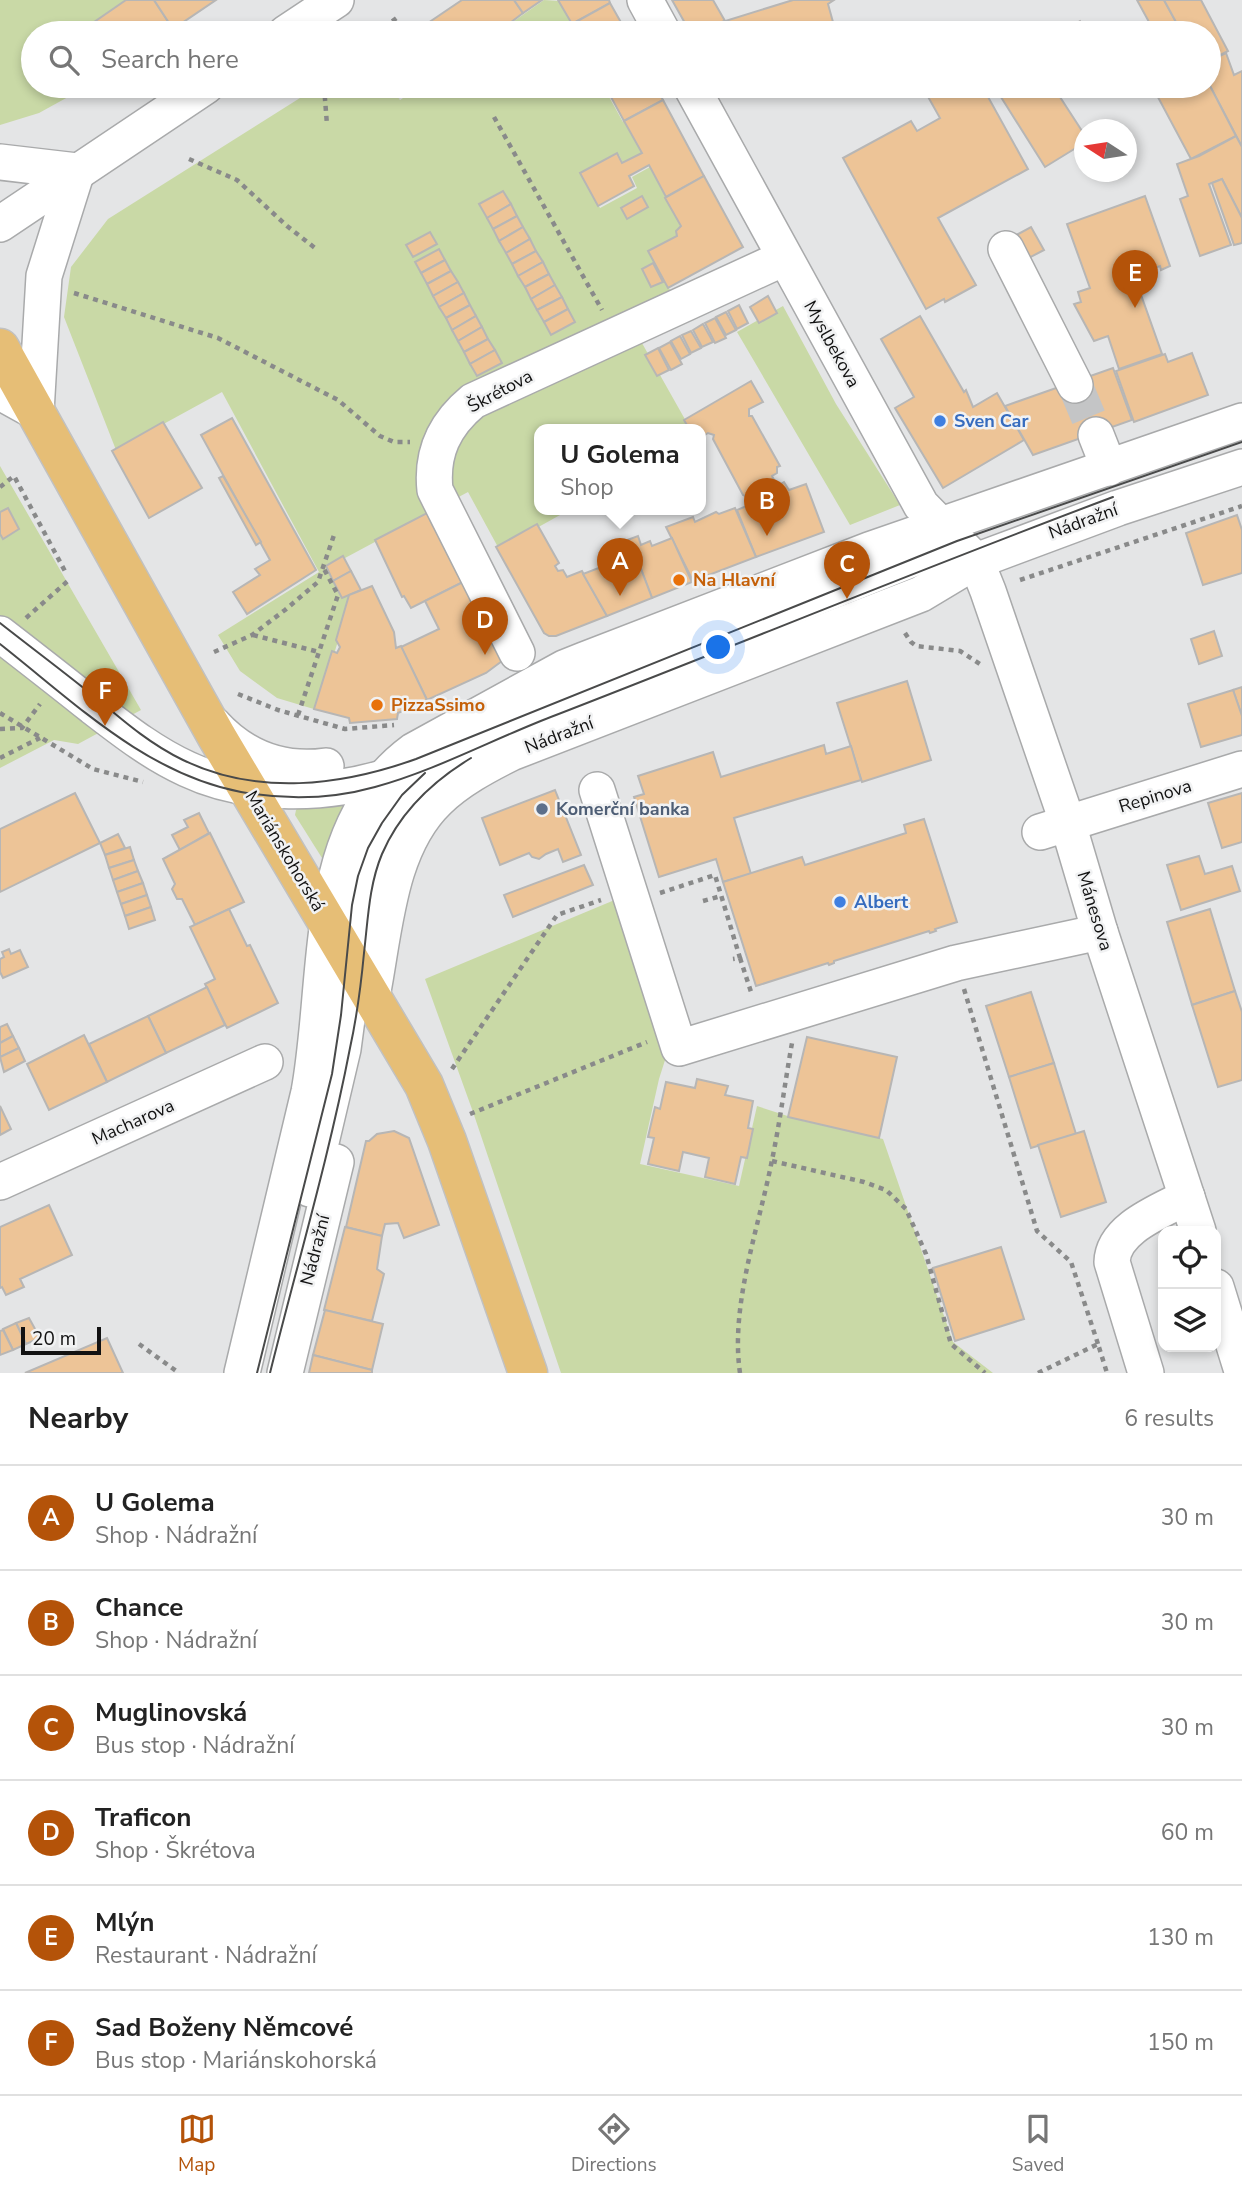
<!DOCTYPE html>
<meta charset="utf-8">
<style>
:root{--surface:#fff;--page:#f6f6f6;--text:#222;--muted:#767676;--line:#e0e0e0;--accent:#b45309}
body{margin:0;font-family:"Nunito Sans",sans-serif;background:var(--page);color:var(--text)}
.controls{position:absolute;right:21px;bottom:21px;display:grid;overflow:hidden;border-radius:14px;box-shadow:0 4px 10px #0003}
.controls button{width:63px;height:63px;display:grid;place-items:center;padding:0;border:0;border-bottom:2px solid var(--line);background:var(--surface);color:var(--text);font:35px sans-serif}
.compass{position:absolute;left:1074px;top:119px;width:63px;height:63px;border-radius:50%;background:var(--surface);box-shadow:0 4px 10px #0003;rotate:282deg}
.scale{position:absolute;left:21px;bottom:18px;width:80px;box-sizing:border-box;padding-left:7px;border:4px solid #121212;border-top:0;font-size:19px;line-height:24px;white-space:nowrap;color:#121212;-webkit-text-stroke:5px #f1f2f3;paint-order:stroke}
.you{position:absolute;left:719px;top:648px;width:24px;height:24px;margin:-18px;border:5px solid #fff;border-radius:50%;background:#1a73e8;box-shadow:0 0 0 10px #1a73e833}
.badge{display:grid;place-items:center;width:46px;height:46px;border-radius:50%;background:var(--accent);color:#fff;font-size:23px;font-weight:700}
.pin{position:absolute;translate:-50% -58px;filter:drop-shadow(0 2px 4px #0008)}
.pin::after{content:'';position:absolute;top:37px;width:24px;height:21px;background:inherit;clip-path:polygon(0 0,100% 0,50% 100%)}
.popup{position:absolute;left:534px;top:424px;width:172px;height:91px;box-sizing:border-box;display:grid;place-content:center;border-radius:14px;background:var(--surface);filter:drop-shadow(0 2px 5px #0005);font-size:23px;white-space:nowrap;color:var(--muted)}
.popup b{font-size:26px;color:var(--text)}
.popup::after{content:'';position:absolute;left:50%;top:100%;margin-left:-14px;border:14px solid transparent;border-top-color:var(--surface)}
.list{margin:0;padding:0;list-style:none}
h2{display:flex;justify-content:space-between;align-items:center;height:91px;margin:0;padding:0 28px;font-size:30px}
h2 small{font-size:23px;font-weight:400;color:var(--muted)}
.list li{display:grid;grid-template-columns:46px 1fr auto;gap:21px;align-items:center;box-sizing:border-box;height:105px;padding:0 28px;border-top:2px solid var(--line)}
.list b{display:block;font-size:26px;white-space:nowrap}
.list p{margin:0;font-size:23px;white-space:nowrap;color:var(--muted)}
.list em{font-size:23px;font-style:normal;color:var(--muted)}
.icon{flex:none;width:38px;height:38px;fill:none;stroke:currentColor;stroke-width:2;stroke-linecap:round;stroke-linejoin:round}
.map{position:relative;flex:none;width:1242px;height:1373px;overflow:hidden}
.search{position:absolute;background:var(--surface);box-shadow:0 4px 10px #0003;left:21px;right:21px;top:21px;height:77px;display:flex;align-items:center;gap:18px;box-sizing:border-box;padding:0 24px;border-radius:38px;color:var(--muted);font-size:26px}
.sheet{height:721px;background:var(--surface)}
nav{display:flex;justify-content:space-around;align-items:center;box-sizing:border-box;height:98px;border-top:2px solid var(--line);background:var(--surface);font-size:19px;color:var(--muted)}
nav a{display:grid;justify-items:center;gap:4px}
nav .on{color:var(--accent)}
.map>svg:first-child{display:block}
.green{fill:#c9d9a6}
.building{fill:#edc497;stroke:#b7b6b5;stroke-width:2}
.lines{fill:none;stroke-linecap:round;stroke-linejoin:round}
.minor-tunnel{stroke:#c4c5c6;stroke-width:35;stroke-dasharray:35 18;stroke-linecap:butt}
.minor-casing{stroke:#a9aaab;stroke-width:38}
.major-casing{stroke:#c1c1c1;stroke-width:41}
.path{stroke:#898a8a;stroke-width:4.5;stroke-dasharray:5 5;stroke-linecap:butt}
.minor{stroke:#fff;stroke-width:35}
.major{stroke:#e6be76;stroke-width:38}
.tram{stroke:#494a4a;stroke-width:2}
.shop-dot{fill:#3f7fe0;stroke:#f1f2f3;stroke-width:2.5}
.food-dot{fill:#e8710a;stroke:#f1f2f3;stroke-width:2.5}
.service-dot{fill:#5c6f8a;stroke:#f1f2f3;stroke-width:2.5}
.labels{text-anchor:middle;stroke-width:5;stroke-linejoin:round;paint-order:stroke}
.street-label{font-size:18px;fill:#121212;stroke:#f1f2f3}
.shop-label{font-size:18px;font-weight:bold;fill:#366cbe;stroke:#f1f2f3;text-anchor:start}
.food-label{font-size:18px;font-weight:bold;fill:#c56008;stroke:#f1f2f3;text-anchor:start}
.service-label{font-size:18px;font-weight:bold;fill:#4e5e75;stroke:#f1f2f3;text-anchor:start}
</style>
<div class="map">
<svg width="1242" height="1373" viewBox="0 0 1242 1373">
<rect width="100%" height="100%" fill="#e4e5e6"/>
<!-- green -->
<g class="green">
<path d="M0 0H131L88 30 90 33H33V86H88L39 113 0 125Z"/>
<path d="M544 0 559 1 579 33H497Z"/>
<path d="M319 86H390L400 100 421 86H603L623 122 627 121 645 154 624 165 619 155 582 175 600 208 637 188 632 177 650 167 685 235 651 253 670 290 625 313 691 430H540V510H569L499 549 468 492 332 565 352 595 317 710 277 698 240 671 218 635 319 572 222 392 116 450 64 317 71 267 108 219Z"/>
<path d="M783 306 836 404 900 505 850 525 737 332Z"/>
<path d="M0 466 141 710 78 744 54 740 0 768Z"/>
<path d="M347 803 324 856 322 858 295 815 296 810 299 807Z"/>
<path d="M617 899 666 1057 659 1079 640 1164 739 1186 757 1106 803 1121 883 1139 953 1342 993 1373H561L473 1112 425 979Z"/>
</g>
<!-- building -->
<g class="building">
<path d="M126 0H154L173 29 167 33H87L84 29Z"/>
<path d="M154 0H216L173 29Z"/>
<path d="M462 0H514L523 13 497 33H435L428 23Z"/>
<path d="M514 0H542L523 13Z"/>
<path d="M558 0H609L610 3 572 24Z"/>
<path d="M672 0H713L725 21 690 32Z"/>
<path d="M793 0H834L828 4 836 33 690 32Z"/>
<path d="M1137 0H1164L1182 33H1155Z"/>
<path d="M1164 0H1201L1228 51 1209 61V33H1182Z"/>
<path d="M610 3 627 33H576L572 24Z"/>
<path d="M1080 21 1088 33H1060Z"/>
<path d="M428 23 435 33H413Z"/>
<path d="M1226 53 1234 75 1242 71V147L1209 84V61Z"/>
<path d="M1209 84 1236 136 1191 159 1152 86Z"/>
<path d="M392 86H421L415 90 413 88 400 97Z"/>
<path d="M605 86H655L663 100 624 121Z"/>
<path d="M922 86H982L1028 169 938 218 976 285 945 302 944 299 926 309 843 158 911 121 917 131 940 118Z"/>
<path d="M994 86H1078L1060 97 1084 134V143L1045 167Z"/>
<path d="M663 100 704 176 666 197 649 165 629 176 634 186 598 206 580 173 617 153 622 163 642 153 624 121Z"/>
<path d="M1236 136 1242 147V218L1222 179 1209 184 1231 245 1200 256 1180 199 1188 196 1177 164 1199 156Z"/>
<path d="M704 176 743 247 668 288 648 251 677 236 676 231 681 226 665 198Z"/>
<path d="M1222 179 1242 218V243L1234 245 1212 183Z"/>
<path d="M503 191 511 204 487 218 479 204Z"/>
<path d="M642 196 648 207 627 219 621 208Z"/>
<path d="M1145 196 1170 266 1161 270 1160 266 1134 275 1162 354 1119 369 1108 336 1094 341 1074 304 1081 302 1078 292 1090 288 1067 224Z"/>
<path d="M511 204 517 216 493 229 487 218Z"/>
<path d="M517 216 523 227 499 241 493 229Z"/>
<path d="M523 227 530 239 506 253 499 241Z"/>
<path d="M1031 227 1044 250 1023 261 1011 238Z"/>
<path d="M430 232 437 244 413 257 406 245Z"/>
<path d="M530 239 536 251 512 264 506 253Z"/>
<path d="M439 249 445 260 421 273 415 262Z"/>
<path d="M536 251 543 262 518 276 512 264Z"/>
<path d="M445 260 451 271 427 284 421 273Z"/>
<path d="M543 262 549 274 525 287 518 276Z"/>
<path d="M653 263 663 282 651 287 642 269Z"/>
<path d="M451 271 458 282 433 296 427 284Z"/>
<path d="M549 274 555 285 531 299 525 287Z"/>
<path d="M458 282 464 293 439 307 433 296Z"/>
<path d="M555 285 562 297 537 310 531 299Z"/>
<path d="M464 293 470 305 446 318 439 307Z"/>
<path d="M768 296 777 313 759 323 750 307Z"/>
<path d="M562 297 568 309 544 322 537 310Z"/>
<path d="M470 305 476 316 452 330 446 318Z"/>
<path d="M739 305 748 323 737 329 728 311Z"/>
<path d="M568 309 575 322 551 335 544 322Z"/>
<path d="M726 312 736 330 726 335 716 317Z"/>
<path d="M476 316 482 327 458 341 452 330Z"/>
<path d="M920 316 964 392 966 390 973 407 997 393 1024 440 943 488 895 408 914 397 881 339Z"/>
<path d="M715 318 726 338 715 343 705 323Z"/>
<path d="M703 324 713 342 702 347 693 330Z"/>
<path d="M482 327 488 339 464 352 458 341Z"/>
<path d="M691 331 701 348 691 353 682 335Z"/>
<path d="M680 336 690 354 681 359 671 341Z"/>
<path d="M488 339 495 350 470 364 464 352Z"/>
<path d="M670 342 682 364 671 370 659 348Z"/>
<path d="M658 348 669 370 657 376 645 355Z"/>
<path d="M495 350 502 363 477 376 470 364Z"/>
<path d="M1192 353 1208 395 1134 422 1116 371 1165 354 1168 362Z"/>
<path d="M1113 368 1132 420 1033 455 1005 406Z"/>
<path d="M751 381 763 402 749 409V416H752L780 466 777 467V473L772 476 777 486 784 482 789 490 806 484 824 532 756 557 737 510 761 500 758 494 750 498 743 495 713 439 714 435 708 433 700 438V430H690L684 420Z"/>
<path d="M232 418 316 570 247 614 233 592 260 575 255 569 270 560 201 435Z"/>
<path d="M163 422 202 488 149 518 112 451Z"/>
<path d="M223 476 261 542 256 545 219 478Z"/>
<path d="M8 508 19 529 3 539 0 534V512Z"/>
<path d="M735 508 756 557 693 581 666 527 693 517 695 522 716 512 719 514Z"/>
<path d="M427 513 433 526 435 525 463 582 411 608 404 596 402 597 375 540Z"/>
<path d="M1237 515 1242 530V573L1203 585 1186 533Z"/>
<path d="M537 524 559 563 555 566 558 571 563 570 567 577 582 571 607 616 556 636H549L544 633 496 547Z"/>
<path d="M638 536 641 545 650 541 652 546 672 538 692 582 652 598 641 569 633 572 619 543Z"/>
<path d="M343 556 351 571 333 581 326 566Z"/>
<path d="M627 557 633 572 641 569 652 598 607 616 583 574Z"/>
<path d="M351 571 361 590 342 598 333 581Z"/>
<path d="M463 582 502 661 486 673 427 700 401 647 439 629 425 601Z"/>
<path d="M372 586 394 632 396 648 401 646 427 700 398 713 397 719 350 723 349 718 314 709 332 651 337 653 340 647 336 640 349 595Z"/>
<path d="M1214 631 1222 656 1199 664 1191 639Z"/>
<path d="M907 681 931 760 862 782 837 703Z"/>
<path d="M1242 687V716L1233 690Z"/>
<path d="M1233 690 1242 716V735L1201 747 1188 704Z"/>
<path d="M824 745 826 754 851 746 861 780 734 818 751 874 723 882 716 859 659 877 634 797 644 794 638 776 713 752 721 777Z"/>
<path d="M555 790 581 855 563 862 558 849 546 854 539 859 532 857 529 853 500 865 482 818Z"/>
<path d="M75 793 100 843 0 892V829Z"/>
<path d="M1242 793V842L1222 848 1208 803Z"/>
<path d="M199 813 209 833 180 850 172 835 188 827 184 820Z"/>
<path d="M924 819 957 922 935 929 936 931 930 933 929 931 834 961V963L829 965 828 963 756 986 723 882 802 857 805 865 906 833 904 825Z"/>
<path d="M210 833 244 902 195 925 182 899H177L172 889 175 884 163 859Z"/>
<path d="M118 834 125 848 105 855 100 843Z"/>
<path d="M130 847 134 860 109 868 105 855Z"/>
<path d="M1199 856 1205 874 1232 866 1240 891 1181 910 1167 865Z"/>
<path d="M134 860 138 871 113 880 109 868Z"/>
<path d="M584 865 593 885 513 917 504 895Z"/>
<path d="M138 871 143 883 117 892 113 880Z"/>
<path d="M143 883 147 895 121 904 117 892Z"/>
<path d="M147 895 151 907 125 916 121 904Z"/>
<path d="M151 907 155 920 129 929 125 916Z"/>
<path d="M229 909 247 946 250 945 278 1003 227 1028 205 984 215 979 190 927Z"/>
<path d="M1210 909 1235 991 1192 1005 1167 922Z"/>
<path d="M9 949 11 954 20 950 28 967 3 978 0 972V959L4 957 2 952Z"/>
<path d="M207 987 225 1025 166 1053 148 1016Z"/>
<path d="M1235 991 1242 1012V1080L1218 1087 1192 1005Z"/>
<path d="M1031 992 1054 1063 1009 1077 986 1006Z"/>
<path d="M148 1016 166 1053 107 1082 89 1044Z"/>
<path d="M7 1024 13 1036 0 1043V1027Z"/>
<path d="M84 1035 107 1082 49 1110 27 1064Z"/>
<path d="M13 1036 19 1048 0 1057V1043Z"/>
<path d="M807 1037 897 1057 879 1138 788 1117Z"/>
<path d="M19 1048 25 1061 4 1072 0 1057Z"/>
<path d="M1054 1063 1076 1134 1031 1148 1009 1077Z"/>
<path d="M697 1079 728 1086 725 1095 753 1101 748 1128 753 1129 747 1158 741 1157 735 1184 705 1177 709 1158 683 1152 679 1171 648 1164 654 1138 648 1137 655 1107 660 1109 666 1082 695 1088Z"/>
<path d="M0 1106 11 1129 0 1135Z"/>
<path d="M394 1131 409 1138 439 1225 404 1238 398 1223 385 1224 382 1236 346 1227 366 1141H369L377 1134Z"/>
<path d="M1084 1131 1106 1202 1061 1217 1038 1145Z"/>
<path d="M49 1205 72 1255 20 1279 24 1287 6 1295 2 1287 0 1288V1227Z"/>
<path d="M345 1227 382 1236 377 1269 384 1274 372 1321 324 1310Z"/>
<path d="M1001 1247 1024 1319 955 1341 933 1268Z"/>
<path d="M325 1310 383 1324 372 1370 313 1355Z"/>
<path d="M29 1318 40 1338 26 1344 16 1323Z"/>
<path d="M16 1323 26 1344 13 1350 3 1329Z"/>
<path d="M3 1330 13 1350 0 1355V1331Z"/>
<path d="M107 1338 123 1373H25Z"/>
<path d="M313 1355 372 1370V1373H309Z"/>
</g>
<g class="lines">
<!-- minor-tunnel -->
<path class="minor-tunnel" d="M1075 385 1096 435"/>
<!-- minor casing -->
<g class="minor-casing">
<g id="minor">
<path d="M645 0 663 33"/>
<path d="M286 33 336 0"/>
<path d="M691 86 921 505 976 561 988 591 1068 824 1100 932 1198 1231"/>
<path d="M0 162 77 171"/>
<path d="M0 224 206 86"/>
<path d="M1006 249 1075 385"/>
<path d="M0 392 36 412 44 276 77 171"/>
<path d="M1096 435 1109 468"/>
<path d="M0 634C31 658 62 682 93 707 123 730 152 753 187 769 248 798 329 796 392 775"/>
<path d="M517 653 435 490C431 453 444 425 473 401L784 258"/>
<path d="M213 724C243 757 282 772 326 766"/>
<path d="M597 790 679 1048 956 963 1100 932"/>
<path d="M1040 832 1242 769"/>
<path d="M373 991C385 928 389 847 438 800 459 780 485 766 511 753L921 594 976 561 1118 508 1242 467"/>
<path d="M0 1182 265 1062"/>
<path d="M310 1189 343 1049 366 877 374 853 396 813 427 779 455 758 551 704 935 550"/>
<path d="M1216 1287 1242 1371"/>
<path d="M242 1373 309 1092C330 979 310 827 413 751L564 668 584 660 869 550 1242 421"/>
<path d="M285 1373 336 1162"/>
<path d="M1146 1373 1112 1262C1113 1228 1161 1211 1187 1197"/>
</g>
</g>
<!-- major casing -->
<g class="major-casing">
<path id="major" d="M0 348 217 737 424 1085 447 1141 528 1373"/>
</g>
<!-- path -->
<g class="path">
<path d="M376 33 398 17"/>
<path d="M324 86 327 125"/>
<path d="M494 117 602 310"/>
<path d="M189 159 237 180 287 226 315 248"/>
<path d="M74 293 218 338 338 400 380 436 394 442H410"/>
<path d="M0 487 14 476 66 573"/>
<path d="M1020 580 1242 506"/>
<path d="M26 618 70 579"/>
<path d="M905 633 911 642 916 646 960 651 980 664"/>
<path d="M253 635 319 652"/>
<path d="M214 652 252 635 285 610 318 582 334 535"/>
<path d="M238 694 278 710 345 729 394 725"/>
<path d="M0 713 93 769 143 782"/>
<path d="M298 715 338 595 324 569"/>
<path d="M0 729 22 728 40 704"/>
<path d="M0 758 40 738"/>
<path d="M660 893 715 875 740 958 733 959"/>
<path d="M703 901 721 896"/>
<path d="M740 958 752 995"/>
<path d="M964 989 1037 1231 1071 1262 1098 1344"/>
<path d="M452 1069 557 915 601 900"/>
<path d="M470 1114 647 1042"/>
<path d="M772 1161 864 1182 886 1190 906 1209 926 1254 951 1344 985 1373"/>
<path d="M139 1344 179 1373"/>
<path d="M740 1373C730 1305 759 1227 772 1160 780 1122 785 1082 792 1043"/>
<path d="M1038 1373 1098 1344 1107 1373"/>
</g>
<!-- minor -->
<use href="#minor" class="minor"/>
<!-- major -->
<use href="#major" class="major"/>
<!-- tram -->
<g class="tram">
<path d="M0 623C33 649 68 675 101 702 127 724 152 745 183 760 257 796 341 786 416 759L957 541 1242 442"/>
<path d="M0 644C74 702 146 774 241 792 285 800 332 799 375 787 437 770 495 738 556 715 742 643 926 567 1113 497"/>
<path d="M257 1373 332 1074 341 1015 352 905 358 876 368 848 382 823 402 795 425 773"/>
<path d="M270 1373C297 1265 329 1157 350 1048 357 1016 361 985 364 953 368 919 369 885 382 854 400 812 433 781 471 758"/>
</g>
</g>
<!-- markers -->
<g class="shop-dot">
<circle cx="940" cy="421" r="7"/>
<circle cx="840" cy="902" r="7"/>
</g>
<g class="food-dot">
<circle cx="679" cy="580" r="7"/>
<circle cx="377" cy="705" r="7"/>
</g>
<circle class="service-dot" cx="542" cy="809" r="7"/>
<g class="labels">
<!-- street labels -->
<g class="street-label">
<text transform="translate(832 344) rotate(61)" y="6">Myslbekova</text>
<text transform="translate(500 391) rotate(-28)" y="6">Škrétova</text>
<text transform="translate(1083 521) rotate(-20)" y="6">Nádražní</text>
<text transform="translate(559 735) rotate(-21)" y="6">Nádražní</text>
<text transform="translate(1155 796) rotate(-17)" y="6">Repinova</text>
<text transform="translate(285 851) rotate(59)" y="6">Mariánskohorská</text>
<text transform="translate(1095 911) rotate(73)" y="6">Mánesova</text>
<text transform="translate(133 1122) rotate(-24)" y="6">Macharova</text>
<text transform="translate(315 1250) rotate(-76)" y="6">Nádražní</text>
</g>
<!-- shop labels -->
<g class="shop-label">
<text x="954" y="427">Sven Car</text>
<text x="854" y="908">Albert</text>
</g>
<!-- food labels -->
<g class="food-label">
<text x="693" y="586">Na Hlavní</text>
<text x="391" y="711">PizzaSsimo</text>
</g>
<!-- service labels -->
<g class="service-label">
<text x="556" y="815">Komerční banka</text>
</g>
</g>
</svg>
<div class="controls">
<button><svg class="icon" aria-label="locate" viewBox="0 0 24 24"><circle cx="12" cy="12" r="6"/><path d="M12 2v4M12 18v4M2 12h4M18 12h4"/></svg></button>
<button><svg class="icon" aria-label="layers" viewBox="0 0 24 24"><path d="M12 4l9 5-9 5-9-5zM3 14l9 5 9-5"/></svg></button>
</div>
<svg class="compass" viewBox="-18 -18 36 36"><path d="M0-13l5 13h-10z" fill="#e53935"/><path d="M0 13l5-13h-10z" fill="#767676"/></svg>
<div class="scale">20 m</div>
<div class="you"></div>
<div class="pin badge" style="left:620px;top:596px">A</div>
<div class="popup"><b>U Golema</b>Shop</div>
<div class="pin badge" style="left:767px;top:536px">B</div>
<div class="pin badge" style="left:847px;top:599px">C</div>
<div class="pin badge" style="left:485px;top:655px">D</div>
<div class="pin badge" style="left:1135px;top:308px">E</div>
<div class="pin badge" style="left:105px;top:726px">F</div>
<div class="search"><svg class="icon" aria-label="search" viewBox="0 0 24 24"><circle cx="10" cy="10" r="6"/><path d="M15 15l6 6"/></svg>Search here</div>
</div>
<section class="sheet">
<h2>Nearby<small>6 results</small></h2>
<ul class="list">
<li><span class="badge">A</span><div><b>U Golema</b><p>Shop · Nádražní</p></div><em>30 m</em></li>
<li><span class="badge">B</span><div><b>Chance</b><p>Shop · Nádražní</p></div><em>30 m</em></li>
<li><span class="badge">C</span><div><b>Muglinovská</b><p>Bus stop · Nádražní</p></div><em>30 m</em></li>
<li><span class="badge">D</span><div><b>Traficon</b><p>Shop · Škrétova</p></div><em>60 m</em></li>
<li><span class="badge">E</span><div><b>Mlýn</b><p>Restaurant · Nádražní</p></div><em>130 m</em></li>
<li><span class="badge">F</span><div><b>Sad Boženy Němcové</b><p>Bus stop · Mariánskohorská</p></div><em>150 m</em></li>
</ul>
</section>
<nav>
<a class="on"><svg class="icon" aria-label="map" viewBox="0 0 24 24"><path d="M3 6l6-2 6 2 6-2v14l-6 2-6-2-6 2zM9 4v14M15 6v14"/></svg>Map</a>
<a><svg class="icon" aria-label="directions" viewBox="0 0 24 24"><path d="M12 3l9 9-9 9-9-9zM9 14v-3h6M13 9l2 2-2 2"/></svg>Directions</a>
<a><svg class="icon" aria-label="saved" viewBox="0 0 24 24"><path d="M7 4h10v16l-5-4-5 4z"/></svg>Saved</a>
</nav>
